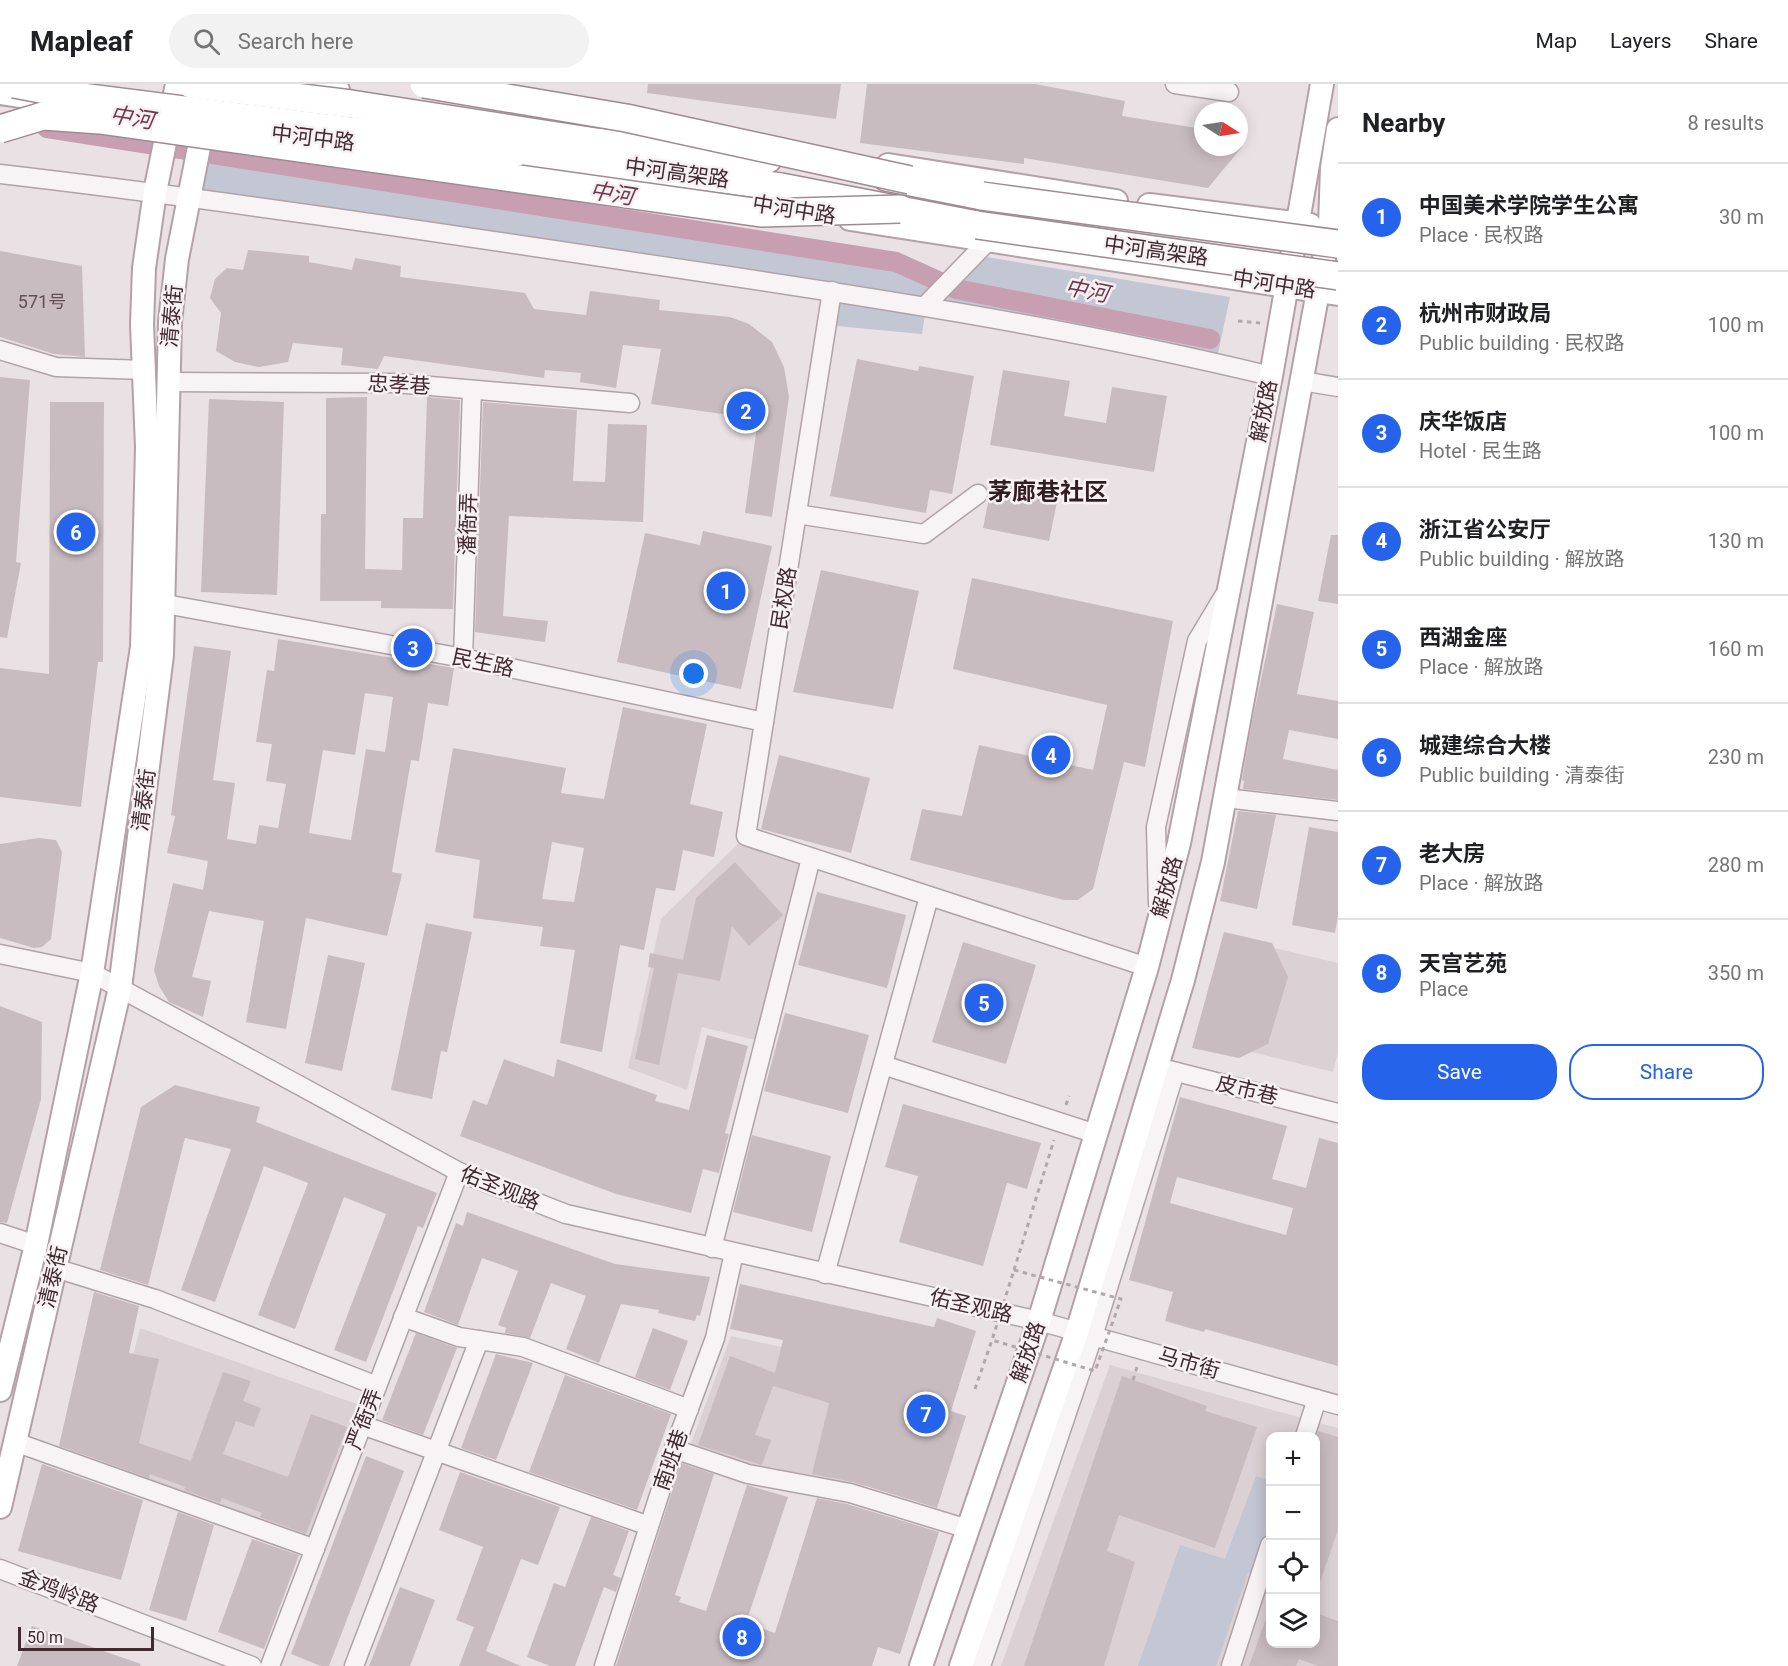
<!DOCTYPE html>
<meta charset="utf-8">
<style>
:root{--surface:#fff;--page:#f2f2f2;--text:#202124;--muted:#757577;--line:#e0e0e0;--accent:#2563eb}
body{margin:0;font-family:Roboto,"Noto Sans SC",sans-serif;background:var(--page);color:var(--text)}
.controls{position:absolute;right:18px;bottom:18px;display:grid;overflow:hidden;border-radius:12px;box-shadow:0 3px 15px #0003}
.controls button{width:54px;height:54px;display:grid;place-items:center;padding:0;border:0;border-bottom:2px solid var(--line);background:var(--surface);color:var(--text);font:30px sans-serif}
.compass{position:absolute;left:1194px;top:18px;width:54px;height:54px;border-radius:50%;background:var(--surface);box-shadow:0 3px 15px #0003;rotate:102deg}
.scale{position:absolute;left:18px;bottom:15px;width:136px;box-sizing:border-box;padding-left:6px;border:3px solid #402b31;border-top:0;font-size:16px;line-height:21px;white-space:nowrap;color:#402b31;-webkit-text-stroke:4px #f7f1f3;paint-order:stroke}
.you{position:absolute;left:694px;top:590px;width:21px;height:21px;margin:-15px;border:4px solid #fff;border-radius:50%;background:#1a73e8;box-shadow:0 0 0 9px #1a73e833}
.badge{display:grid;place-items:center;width:39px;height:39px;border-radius:50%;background:var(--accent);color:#fff;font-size:20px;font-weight:700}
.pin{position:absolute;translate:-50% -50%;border:3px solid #fff;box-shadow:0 2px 6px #0006}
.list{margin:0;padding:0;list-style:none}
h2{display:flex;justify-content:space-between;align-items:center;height:78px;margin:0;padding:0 24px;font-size:26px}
h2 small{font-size:20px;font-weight:400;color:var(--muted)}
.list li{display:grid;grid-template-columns:39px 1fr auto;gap:18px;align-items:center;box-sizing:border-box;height:108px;padding:0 24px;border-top:2px solid var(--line)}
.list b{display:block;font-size:22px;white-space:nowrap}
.list p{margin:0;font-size:20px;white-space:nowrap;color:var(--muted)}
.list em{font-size:20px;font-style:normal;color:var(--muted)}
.actions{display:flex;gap:12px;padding:18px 24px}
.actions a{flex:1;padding:14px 0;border:2px solid var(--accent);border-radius:24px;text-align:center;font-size:21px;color:var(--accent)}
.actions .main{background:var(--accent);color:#fff}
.icon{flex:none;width:33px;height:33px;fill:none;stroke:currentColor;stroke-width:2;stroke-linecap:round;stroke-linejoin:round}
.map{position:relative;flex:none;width:1338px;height:1582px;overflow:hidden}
header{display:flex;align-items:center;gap:36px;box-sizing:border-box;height:84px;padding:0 30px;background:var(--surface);border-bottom:2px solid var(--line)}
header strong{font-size:28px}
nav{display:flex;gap:33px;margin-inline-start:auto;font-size:21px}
.search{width:420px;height:54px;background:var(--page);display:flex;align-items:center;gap:15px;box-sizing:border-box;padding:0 21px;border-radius:33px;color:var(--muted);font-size:22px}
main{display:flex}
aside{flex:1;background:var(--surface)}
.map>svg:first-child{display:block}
.built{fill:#dbd0d3;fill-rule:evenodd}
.green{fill:#c3c6d3}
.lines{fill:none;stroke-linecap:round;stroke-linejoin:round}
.canal{stroke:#c79fb0;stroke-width:20}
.building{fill:#c9bcc0;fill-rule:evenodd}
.minor-casing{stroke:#b0a3a7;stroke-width:21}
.major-casing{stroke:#b4a1a8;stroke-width:26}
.highway-casing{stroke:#9f8a91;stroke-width:30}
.path{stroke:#b2a8ab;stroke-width:3;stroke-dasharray:4.5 4.5;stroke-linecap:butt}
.minor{stroke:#f8f4f5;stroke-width:18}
.major{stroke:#fff;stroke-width:22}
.highway{stroke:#fff;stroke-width:27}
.highway-bridge-casing{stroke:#9f8a91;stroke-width:30;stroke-linecap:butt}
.path-bridge{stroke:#b2a8ab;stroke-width:3;stroke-dasharray:4.5 4.5;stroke-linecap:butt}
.highway-bridge{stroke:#fff;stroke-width:27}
.labels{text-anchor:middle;stroke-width:5;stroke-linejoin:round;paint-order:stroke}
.number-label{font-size:18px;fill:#624f55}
.street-label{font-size:21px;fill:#402b31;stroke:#f7f1f3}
.water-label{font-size:22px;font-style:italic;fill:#72374e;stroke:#f7f1f3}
.quarter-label{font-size:24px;font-weight:bold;fill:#311d22;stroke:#f7f1f3}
</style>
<header>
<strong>Mapleaf</strong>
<div class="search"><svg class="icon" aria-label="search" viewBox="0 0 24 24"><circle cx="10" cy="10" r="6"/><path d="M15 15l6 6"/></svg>Search here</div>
<nav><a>Map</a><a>Layers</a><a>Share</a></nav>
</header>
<main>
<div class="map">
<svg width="1338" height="1582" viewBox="0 0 1338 1582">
<rect width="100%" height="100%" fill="#e9e1e4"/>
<!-- built -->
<g class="built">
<path d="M746 752 811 774 764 958 702 943 687 1006 628 984 661 835Z"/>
<path d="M1231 854 1338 879V968L1333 988 1206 957Z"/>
<path d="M140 1244 368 1324 318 1457 106 1382Z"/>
<path d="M731 1252 899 1289 863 1404 770 1383 767 1389 690 1362Z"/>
<path d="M1110 1281 1338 1344V1582H1001ZM1270 1352H1316V1560H1270Z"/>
</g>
<!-- green -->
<g class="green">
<path d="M205 51 896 178 941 205 974 171 1230 213 1216 279 926 222 922 250 826 241 831 207 188 113Z"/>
<path d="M1256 1392 1270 1397V1472L1264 1492 1248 1489 1216 1582H1138L1180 1461 1225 1475Z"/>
</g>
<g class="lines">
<!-- canal -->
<path class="canal" d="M47 44 896 178 956 205 1210 255"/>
</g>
<!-- building -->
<g class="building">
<path d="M648 0H841L836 35 647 9Z"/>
<path d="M867 0H1035L1125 17 1122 32 1203 45V63H1242L1208 104 1024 74V80L860 59Z"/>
<path d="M248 166 309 172V178L352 186 355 174 401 182 400 193 525 209 534 225 586 231 590 207 660 216 659 226 730 233 749 240 772 258 784 283 789 313 772 433 745 429 758 335 651 320 661 265 623 261 616 304 580 298 581 289 545 286 544 294 384 272 378 285 341 281 343 264 293 259 288 278 259 283 235 278 216 267 221 229 210 214 215 195 227 184 243 186Z"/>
<path d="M0 167 82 182 85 273 54 270 0 253Z"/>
<path d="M857 275 918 287 919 282 974 292 952 410 930 406 926 429 830 412Z"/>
<path d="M1003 286 1070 297 1064 332 1106 339 1112 303 1167 312 1154 388 990 361Z"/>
<path d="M0 293 30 296 16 478 21 479 7 554 0 553Z"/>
<path d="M367 313 365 485 402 486 403 434H423L427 313 460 316 453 525 381 524V517H320L321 430H326V314Z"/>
<path d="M209 315 284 318 277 511 201 508Z"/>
<path d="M50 318H104L103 578H98L81 723 0 713V584L49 590Z"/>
<path d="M483 318 577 326 573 397 605 398 608 340 647 341 643 438 509 432 503 532 548 537 545 558 475 548Z"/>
<path d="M993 394 1034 402 1033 408 1058 413 1049 457 983 444Z"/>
<path d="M703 447 772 462 741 605 617 578 645 449 700 461Z"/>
<path d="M1331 451H1338V520L1318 517Z"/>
<path d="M821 486 919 507 893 625 793 608Z"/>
<path d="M972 494 1173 537 1145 683 1124 678 1093 805 1078 816H1064L910 776 922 725 962 732 979 661 1093 686 1107 621 953 585Z"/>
<path d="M1277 520 1314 528 1297 610 1338 617V655L1289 646 1283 675 1338 686V716L1243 705 1244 697 1242 696 1252 638Z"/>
<path d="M278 555 454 584 448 622 428 619 419 677 411 676 392 788 402 790 387 852 306 834 286 945 246 938 264 837 209 827 192 893 211 897 203 933 169 918 159 902 154 886 173 799 203 806 208 777 167 769 175 732 171 731 194 562 231 567 213 696 235 699 227 755 256 760 259 741 278 744 286 700 266 697 272 660 256 658 267 586 274 587ZM365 609 393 613 385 668 366 665 351 756 309 749 323 666 355 671Z"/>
<path d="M623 623 707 640 690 720 723 728 714 773 683 766 675 807 656 804 644 866 620 861 602 968 560 959 575 866 540 862 543 843 473 834 480 776 435 768 453 664 566 684 561 709 604 715ZM552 758 584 764 574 818 542 815Z"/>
<path d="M779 671 870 694 851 769 761 745Z"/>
<path d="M1238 727 1276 731 1257 825 1220 817Z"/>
<path d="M1309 743 1338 748V832L1335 849 1292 841Z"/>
<path d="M39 754 56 756 62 768 51 855 42 863 34 864 0 854V760Z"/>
<path d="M735 778 783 831 749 862 732 842 720 897 678 889 659 981 635 975 654 884 648 883 650 869 683 876 696 814Z"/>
<path d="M817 808 906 831 887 904 798 881Z"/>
<path d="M426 839 472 848 447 968 441 967 432 1015 391 1006Z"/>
<path d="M1224 848 1272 859 1288 893 1268 960 1239 974 1192 964Z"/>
<path d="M963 858 1036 881 1006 980 932 958Z"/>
<path d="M328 871 365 879 342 987 305 979Z"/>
<path d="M0 922 42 938 41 1015 7 1139 0 1138Z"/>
<path d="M785 929 869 951 848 1029 764 1007Z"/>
<path d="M707 951 748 962 725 1049 729 1050 719 1089 703 1085 691 1129 616 1110 460 1052 473 1016 487 1021 504 975 554 993 557 975 657 1011 655 1017 689 1026Z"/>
<path d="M175 1001 260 1023 256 1038 437 1109 423 1144 418 1142 366 1278 334 1266 386 1130 344 1113 295 1245 258 1231 308 1099 264 1082 215 1218 181 1206 231 1065 185 1054 148 1201 100 1186 141 1023Z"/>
<path d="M1180 1013 1287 1042 1272 1095 1306 1104 1319 1054 1338 1059V1282L1205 1245 1204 1248 1165 1237 1173 1208 1129 1196ZM1177 1093 1293 1124 1286 1151 1170 1119Z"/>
<path d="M903 1020 1041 1059 1027 1105 1007 1099 983 1182 899 1158 918 1092 885 1083Z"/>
<path d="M752 1051 831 1072 812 1148 733 1128Z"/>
<path d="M467 1128 615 1180 710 1193 700 1232 697 1231 695 1237 658 1229 659 1226 621 1220 599 1279 566 1265 586 1212 551 1199 530 1254 505 1249 506 1244 498 1241 518 1187 482 1174 458 1241 424 1228 456 1139 463 1142Z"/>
<path d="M740 1200 934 1243 937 1234 976 1247 951 1327 966 1332 937 1424 853 1398 812 1390 829 1319 773 1302 755 1351 771 1356 762 1381 698 1361 730 1272 775 1289 783 1256 730 1245Z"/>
<path d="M94 1208 139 1222 129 1269 159 1275 139 1359 191 1377 223 1288 251 1297 243 1317 261 1324 254 1343 236 1337 223 1370 288 1393 311 1330 347 1343 306 1450 260 1433 262 1429 222 1414 220 1419 184 1406 185 1403 150 1390 149 1394 59 1362Z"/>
<path d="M653 1244 688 1257 670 1306 635 1293Z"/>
<path d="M416 1249 457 1264 423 1351 382 1336Z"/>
<path d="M496 1270 533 1279 496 1376 461 1364Z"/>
<path d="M565 1291 671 1330 637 1426 529 1388Z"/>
<path d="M1122 1292 1207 1322 1205 1327 1257 1343 1215 1464 1119 1431 1107 1467 1135 1478 1104 1582H1024Z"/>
<path d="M1318 1347 1338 1353V1446L1318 1504 1316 1503V1356Z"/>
<path d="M366 1372 404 1387 329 1582H321L291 1570Z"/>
<path d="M681 1379 714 1390 675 1511 681 1513 679 1518 706 1527 747 1401 788 1413 746 1539 775 1549 817 1414 847 1420 939 1448 900 1570 878 1563 872 1582H616Z"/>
<path d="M42 1380 143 1416 121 1496 18 1467Z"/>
<path d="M460 1388 560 1423 538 1481 521 1475 486 1567 521 1582H459L474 1543 456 1536 483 1463 439 1446Z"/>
<path d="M178 1428 214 1441 186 1537 149 1526Z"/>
<path d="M591 1433 629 1447 613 1491 621 1494 616 1508 604 1503 575 1582H550L527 1573 554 1499 565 1503Z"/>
<path d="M252 1455 299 1471 264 1565 218 1548Z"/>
<path d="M400 1503 435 1516 410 1582H369Z"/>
<path d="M1268 1529 1270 1560H1316V1529L1338 1537V1582H1318L1299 1575 1296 1582H1249Z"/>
<path d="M32 1542 141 1580 140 1582H17Z"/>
</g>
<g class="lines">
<!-- minor casing -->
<g class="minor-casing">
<g id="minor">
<path d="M1175 0 1229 8"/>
<path d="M0 90C214 115 428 147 641 179 852 210 1064 242 1271 292"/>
<path d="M832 207 746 752 1147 883"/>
<path d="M926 221 989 156"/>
<path d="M0 266 56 283 145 286"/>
<path d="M1302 297 1338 303"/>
<path d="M167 298 395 299 630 319"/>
<path d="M797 430 924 450 978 410"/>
<path d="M165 520 463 574 764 638"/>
<path d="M463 574 472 306"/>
<path d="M1225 714 1338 727"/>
<path d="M1158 820 1156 743 1197 557 1224 512"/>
<path d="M0 870 92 889 459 1088 566 1130 1039 1237 1338 1321"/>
<path d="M883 981 1096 1050"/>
<path d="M1165 985 1338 1029"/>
<path d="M0 1149 36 1161"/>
<path d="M712 1164 811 774"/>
<path d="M55 1184 155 1215 377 1302"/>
<path d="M825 1190 929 813"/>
<path d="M403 1233 459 1253 523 1263 689 1325"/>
<path d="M362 1341 649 1442"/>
<path d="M1305 1352 1317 1315"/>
<path d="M15 1358 315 1465"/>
<path d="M674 1365 748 1390 850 1409 968 1445"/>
<path d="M0 1485 252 1582"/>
<path d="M270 1582 459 1088"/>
<path d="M354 1582 479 1256"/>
<path d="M604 1582 674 1365 715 1254 734 1169"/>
<path d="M981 1582 1093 1252 1175 988"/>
<path d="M1231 1582 1270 1461"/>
</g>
</g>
<!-- major casing -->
<g class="major-casing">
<g id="major">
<path d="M302 0 338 6"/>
<path d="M0 9 34 14"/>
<path d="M888 81 1116 117"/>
<path d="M1149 121 1310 141"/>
<path d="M850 135 1338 210"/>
<path d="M0 1306 36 1161 92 889 142 563 147 363 142 240 144 184 155 108 177 0"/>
<path d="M0 1423 120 904 162 571 170 238 177 175 205 33"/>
<path d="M921 1582 1039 1237 1147 883 1179 759 1271 292 1322 0"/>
<path d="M961 1582 1077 1248 1183 896 1213 778 1330 142 1332 84 1338 45"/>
</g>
</g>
<!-- highway casing -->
<g class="highway-casing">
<g id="highway">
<path d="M518 46 596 58 768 75"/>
<path d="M517 68 781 103 977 141"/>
<path d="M886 93 982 112"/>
</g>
</g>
<!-- path -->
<g class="path">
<path d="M1238 237 1260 239"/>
<path d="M1066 1021 1069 1012"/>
<path d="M1014 1186 1054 1056"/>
<path d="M1133 1296 1137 1283"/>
<path d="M975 1305 992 1256"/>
</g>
<!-- minor -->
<use href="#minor" class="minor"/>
<!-- major -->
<use href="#major" class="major"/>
<!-- highway -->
<use href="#highway" class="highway"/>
<!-- highway-bridge casing -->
<g class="highway-bridge-casing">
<g id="highway-bridge">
<path d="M14 0 89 14 517 68"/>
<path d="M191 0 351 20 518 46"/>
<path d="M424 0 626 34 910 96"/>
<path d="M0 45 43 32 100 36 761 129 900 125"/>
<path d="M982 112 1338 160"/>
<path d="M977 141 1338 192"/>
</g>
</g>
<!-- path-bridge -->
<path class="path-bridge" d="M1014 1186 1121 1215 1095 1287 992 1256Z"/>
<!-- highway-bridge -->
<use href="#highway-bridge" class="highway-bridge"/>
</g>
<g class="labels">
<!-- number labels -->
<g class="number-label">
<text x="42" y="224">571号</text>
</g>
<!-- street labels -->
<g class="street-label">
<text transform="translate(313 54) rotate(7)" y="7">中河中路</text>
<text transform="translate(677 89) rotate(8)" y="7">中河高架路</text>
<text transform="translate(794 126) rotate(9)" y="7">中河中路</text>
<text transform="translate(1156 167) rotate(8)" y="7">中河高架路</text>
<text transform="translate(1274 200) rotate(9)" y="7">中河中路</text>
<text transform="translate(172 232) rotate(-85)" y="7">清泰街</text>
<text transform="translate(399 301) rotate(3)" y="7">忠孝巷</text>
<text transform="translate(1264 327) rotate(-79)" y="7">解放路</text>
<text transform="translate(468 440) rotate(-88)" y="7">潘衙弄</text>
<text transform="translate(784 514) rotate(-81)" y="7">民权路</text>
<text transform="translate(483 579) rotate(12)" y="7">民生路</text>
<text transform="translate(144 716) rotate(-83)" y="7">清泰街</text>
<text transform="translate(1167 803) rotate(-75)" y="7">解放路</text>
<text transform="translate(1247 1006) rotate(14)" y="7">皮市巷</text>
<text transform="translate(500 1104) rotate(22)" y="7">佑圣观路</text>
<text transform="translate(53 1193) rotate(-77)" y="7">清泰街</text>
<text transform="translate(971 1222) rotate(13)" y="7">佑圣观路</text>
<text transform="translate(1028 1268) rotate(-71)" y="7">解放路</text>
<text transform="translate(1189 1279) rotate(16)" y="7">马市街</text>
<text transform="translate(364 1335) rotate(-69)" y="7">严衙弄</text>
<text transform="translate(671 1376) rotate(-71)" y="7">南班巷</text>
<text transform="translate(59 1507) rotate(21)" y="7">金鸡岭路</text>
</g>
<!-- water labels -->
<g class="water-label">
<text transform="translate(132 33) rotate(9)" y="8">中河</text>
<text transform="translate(612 109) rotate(9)" y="8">中河</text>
<text transform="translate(1087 206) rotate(11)" y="8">中河</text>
</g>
<!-- quarter labels -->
<g class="quarter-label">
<text x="1048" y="416">茅廊巷社区</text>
</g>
</g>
</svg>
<div class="controls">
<button>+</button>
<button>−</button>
<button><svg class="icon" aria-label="locate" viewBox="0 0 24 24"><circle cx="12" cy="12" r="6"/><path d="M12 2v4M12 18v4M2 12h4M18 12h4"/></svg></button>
<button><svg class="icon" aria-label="layers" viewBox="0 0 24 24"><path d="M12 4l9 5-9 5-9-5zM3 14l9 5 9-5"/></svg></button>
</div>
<svg class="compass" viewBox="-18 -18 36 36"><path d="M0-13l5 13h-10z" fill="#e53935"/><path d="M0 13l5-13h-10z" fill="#757577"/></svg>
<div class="scale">50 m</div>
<div class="you"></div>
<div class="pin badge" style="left:726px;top:507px">1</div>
<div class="pin badge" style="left:746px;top:327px">2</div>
<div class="pin badge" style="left:413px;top:564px">3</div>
<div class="pin badge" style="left:1051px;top:671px">4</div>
<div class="pin badge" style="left:984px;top:919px">5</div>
<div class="pin badge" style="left:76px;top:448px">6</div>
<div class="pin badge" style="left:926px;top:1330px">7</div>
<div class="pin badge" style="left:742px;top:1553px">8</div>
</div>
<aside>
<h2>Nearby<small>8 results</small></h2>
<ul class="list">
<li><span class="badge">1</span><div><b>中国美术学院学生公寓</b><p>Place · 民权路</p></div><em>30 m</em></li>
<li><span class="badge">2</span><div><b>杭州市财政局</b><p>Public building · 民权路</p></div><em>100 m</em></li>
<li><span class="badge">3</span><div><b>庆华饭店</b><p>Hotel · 民生路</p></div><em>100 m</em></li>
<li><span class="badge">4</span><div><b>浙江省公安厅</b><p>Public building · 解放路</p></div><em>130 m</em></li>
<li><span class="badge">5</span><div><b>西湖金座</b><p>Place · 解放路</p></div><em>160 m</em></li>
<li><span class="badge">6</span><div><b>城建综合大楼</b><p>Public building · 清泰街</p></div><em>230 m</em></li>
<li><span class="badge">7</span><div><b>老大房</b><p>Place · 解放路</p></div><em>280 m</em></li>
<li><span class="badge">8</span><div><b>天宫艺苑</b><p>Place</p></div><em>350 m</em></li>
</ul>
<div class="actions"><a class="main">Save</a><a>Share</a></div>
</aside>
</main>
